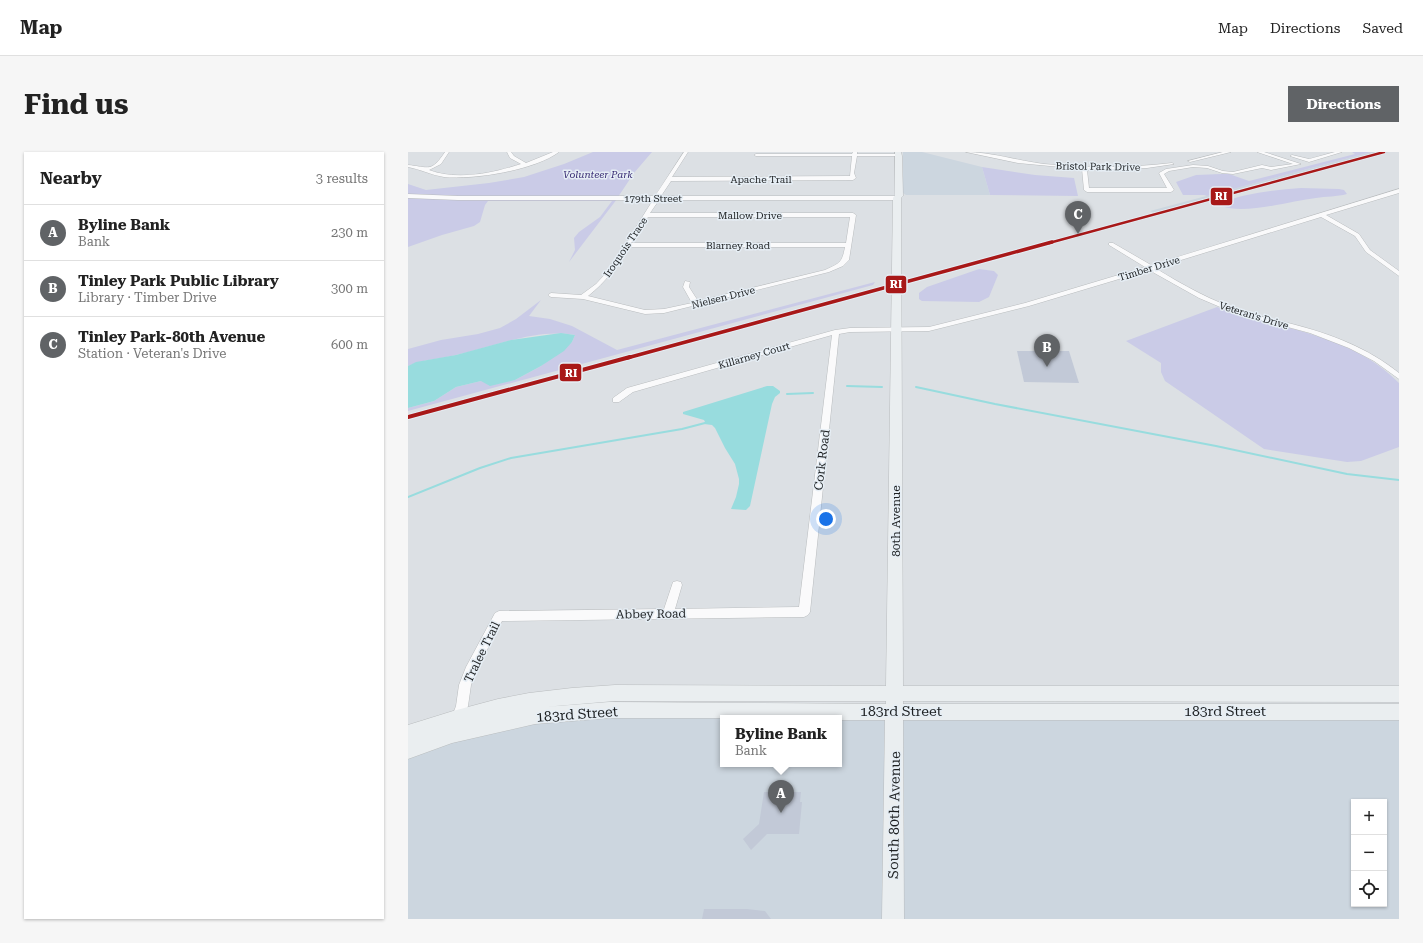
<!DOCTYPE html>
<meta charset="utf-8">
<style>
:root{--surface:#fff;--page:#f6f6f6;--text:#222;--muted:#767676;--line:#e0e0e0;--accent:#606366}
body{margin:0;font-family:"Roboto Serif",serif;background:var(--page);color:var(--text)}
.controls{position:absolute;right:12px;bottom:12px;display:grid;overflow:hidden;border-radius:0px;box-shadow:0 1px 3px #0004}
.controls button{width:36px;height:36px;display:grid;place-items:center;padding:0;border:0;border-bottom:1px solid var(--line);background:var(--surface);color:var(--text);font:20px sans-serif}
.you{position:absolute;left:418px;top:367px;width:14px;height:14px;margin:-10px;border:3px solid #fff;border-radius:50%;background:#1a73e8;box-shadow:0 0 0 6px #1a73e833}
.badge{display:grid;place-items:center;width:26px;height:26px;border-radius:50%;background:var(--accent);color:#fff;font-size:13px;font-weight:700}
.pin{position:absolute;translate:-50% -33px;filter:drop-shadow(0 1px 2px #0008)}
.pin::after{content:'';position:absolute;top:21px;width:14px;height:12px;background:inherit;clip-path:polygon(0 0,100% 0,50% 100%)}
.popup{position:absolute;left:312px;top:563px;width:122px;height:52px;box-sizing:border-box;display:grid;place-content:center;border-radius:0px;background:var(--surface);filter:drop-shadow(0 1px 3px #0005);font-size:13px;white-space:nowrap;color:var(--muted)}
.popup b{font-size:15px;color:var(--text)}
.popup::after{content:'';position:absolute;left:50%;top:100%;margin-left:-8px;border:8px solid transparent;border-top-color:var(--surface)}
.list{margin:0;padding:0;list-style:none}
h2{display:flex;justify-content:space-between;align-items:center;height:52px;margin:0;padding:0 16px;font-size:17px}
h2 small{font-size:13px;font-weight:400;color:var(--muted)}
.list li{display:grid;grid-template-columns:26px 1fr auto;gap:12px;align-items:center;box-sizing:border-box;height:56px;padding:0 16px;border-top:1px solid var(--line)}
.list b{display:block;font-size:15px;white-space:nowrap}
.list p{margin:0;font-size:13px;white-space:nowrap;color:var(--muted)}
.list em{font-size:13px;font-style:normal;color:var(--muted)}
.icon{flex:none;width:22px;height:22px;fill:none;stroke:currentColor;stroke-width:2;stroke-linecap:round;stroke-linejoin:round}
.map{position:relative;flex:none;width:991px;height:767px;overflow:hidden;border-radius:0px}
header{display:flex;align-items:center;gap:24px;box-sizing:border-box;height:56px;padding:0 20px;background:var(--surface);border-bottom:1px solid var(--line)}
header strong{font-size:19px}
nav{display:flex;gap:22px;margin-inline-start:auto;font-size:14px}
.intro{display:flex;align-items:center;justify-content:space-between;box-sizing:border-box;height:96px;padding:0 24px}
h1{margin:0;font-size:28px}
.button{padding:10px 18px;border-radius:0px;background:var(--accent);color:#fff;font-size:14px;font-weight:700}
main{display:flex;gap:24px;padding:0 24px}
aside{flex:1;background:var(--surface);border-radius:0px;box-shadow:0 1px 3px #0004}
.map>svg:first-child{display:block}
.built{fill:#ccd6df;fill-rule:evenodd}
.green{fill:#cacbe7}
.water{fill:#98dcde}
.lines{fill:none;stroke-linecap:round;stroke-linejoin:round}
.stream{stroke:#98dcde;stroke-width:2}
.building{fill:#c2c9d7}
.street-casing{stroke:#b9bcbe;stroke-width:1}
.secondary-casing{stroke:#b9bcbe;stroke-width:1}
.street{fill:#fafafb;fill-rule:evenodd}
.secondary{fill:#eaeef0;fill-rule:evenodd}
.rail-1-far2-casing{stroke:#e6eef5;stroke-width:4}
.rail-1-far1-casing{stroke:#e6eef5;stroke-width:5.5}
.rail-1-casing{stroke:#e6eef5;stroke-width:6}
.rail-1-far2{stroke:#a81818;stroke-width:2.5}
.rail-1-far1{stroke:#a81818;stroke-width:3.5}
.rail-1{stroke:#a81818;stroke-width:4}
.labels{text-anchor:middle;stroke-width:3;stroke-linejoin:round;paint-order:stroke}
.far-street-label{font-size:10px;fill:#1d2022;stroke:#e6eef5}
.far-park-label{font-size:10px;font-style:italic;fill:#362972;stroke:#e6eef5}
.street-label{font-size:12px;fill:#1d2022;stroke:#e6eef5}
.near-street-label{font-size:14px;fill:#1d2022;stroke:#e6eef5}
.line-badge{stroke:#e6eef5;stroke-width:1.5}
.badge-label{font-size:11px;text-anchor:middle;font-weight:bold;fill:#fff}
</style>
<header>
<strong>Map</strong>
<nav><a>Map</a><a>Directions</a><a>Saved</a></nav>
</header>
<div class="intro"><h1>Find us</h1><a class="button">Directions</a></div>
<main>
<aside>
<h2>Nearby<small>3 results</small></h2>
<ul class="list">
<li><span class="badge">A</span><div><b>Byline Bank</b><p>Bank</p></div><em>230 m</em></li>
<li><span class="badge">B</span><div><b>Tinley Park Public Library</b><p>Library · Timber Drive</p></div><em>300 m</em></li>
<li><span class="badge">C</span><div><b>Tinley Park-80th Avenue</b><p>Station · Veteran's Drive</p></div><em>600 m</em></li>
</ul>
</aside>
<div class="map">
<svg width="991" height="767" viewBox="0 0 991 767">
<rect width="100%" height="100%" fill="#dce0e4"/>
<!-- built -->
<g class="built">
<path d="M495 0H514L574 15 582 43H498L495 41Z"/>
<path d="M963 0H981L750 63 742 59Z"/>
<path d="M490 554 991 555V767H489ZM946 650H976V752H946Z"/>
<path d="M482 555 480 767H0V595L142 558ZM315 566H431V612H315Z"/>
</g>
<!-- green -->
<g class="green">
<path d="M185 0H244L226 21 210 45H50L0 43V32L18 38 81 31 116 25 156 12Z"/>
<path d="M944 0H963L799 44 796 43H775L768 30 788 23 813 22H821L841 29 947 2Z"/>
<path d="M574 15 627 23 666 26 670 44 582 43Z"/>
<path d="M893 36 931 37 936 38 939 42C929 45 918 44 908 46 882 49 837 63 813 54V51C837 41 866 38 893 36Z"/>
<path d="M0 46 209 47 161 110 167 98 166 86 171 80 192 65 204 49H80L77 53 72 70 66 74 34 83 0 95Z"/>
<path d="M571 117 586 119 590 123 581 145 571 150 514 149 511 147V141L519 135Z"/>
<path d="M467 130 465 133 0 259V256L26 249 48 235 73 229 107 228 133 214 164 190 167 183C127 176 86 195 48 203 32 207 15 207 0 214V197L33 188 70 182 92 176 108 167 133 148 121 164 142 167 164 174 209 198Z"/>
<path d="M809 155C872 178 942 181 991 231V295L953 309 939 310 856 297 757 229 753 220V211L718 189Z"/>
</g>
<!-- water -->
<g class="water">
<path d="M153 181 167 183 164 190 156 199 133 214 107 228 82 234 73 229 48 235 26 249 0 256V214L8 210 48 203 103 188Z"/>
<path d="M359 234H365L372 239V241L367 245 364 252 342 354 338 358 323 357 328 345 331 332V327L327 312 317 296 307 276 304 273 296 272 297 270 296 268 275 262V260Z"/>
</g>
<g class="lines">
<!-- stream -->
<g class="stream">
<path d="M439 234 474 235"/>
<path d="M508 235 587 252 808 294 939 322 991 328"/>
<path d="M379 242 405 241"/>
<path d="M0 345 72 316 103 306 274 277 297 271"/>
</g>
</g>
<!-- building -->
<g class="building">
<path d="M609 199H661L671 231 616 230Z"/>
<path d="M356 640H393L392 650H394L391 682H359L343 698 335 687 351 672Z"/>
<path d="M296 757H339L357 759 363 767H294Z"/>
</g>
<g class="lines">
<!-- street casing -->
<g class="street-casing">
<g id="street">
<path d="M37 0H41L33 12 21 18C50 29 85 21 113 12L102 6 99 0H103L106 4 118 11 145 0H151C127 18 66 28 36 25 23 23 12 17 0 15V13C21 15 23 21 37 0Z"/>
<path d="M276 0H280L264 25 442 24 444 4H348L346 3 348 2H444L445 0H449V2H490L492 3 490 4H449L446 21 448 26 445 28 263 29 253 44H489L492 46 489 48H251L242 61H445L448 63 441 108 435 114 421 120 256 161 237 162 175 147 143 145 140 143 143 141 173 143 188 132 201 118 245 48H50L0 46V42L50 44H247ZM240 65H442L438 91H223ZM221 95H437C434 111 432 111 417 118L290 149 281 135 282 130 277 129 275 135 284 151 256 157 237 158 180 144C198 130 209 114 221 95Z"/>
<path d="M558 0C583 0 611 9 636 12 679 16 721 16 764 11L766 12 739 16 679 18 681 36H759L751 21 758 17 785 13 800 14 815 19 825 20 854 13 863 15 885 12 849 0H856L893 12 863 18 854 16 825 22 814 21 799 16 785 15 761 19 756 22 766 38 763 40H679L676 38 674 17 610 11Z"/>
<path d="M815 0H823L782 10 780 9Z"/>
<path d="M927 0H934L901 10 882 4 884 3 901 7Z"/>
<path d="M991 37V41L918 63 951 82 962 98 991 119V124L958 100 947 84 913 65 747 116C775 133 805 150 837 160 852 165 868 168 884 172 923 182 960 196 991 221V227L966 209 941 196 902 181 824 160 791 146 741 118 621 154 521 179 442 180 431 182 402 460 400 463 396 465 94 469 69 517 63 533 60 554 52 574 48 576 44 574 42 570 48 554 51 533 58 515 87 461 91 459 256 457 265 430 269 429 273 430 274 433 267 457 391 455 424 183 225 240 211 250H205V246L219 236 427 178 442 176 521 175 617 151 737 115 701 93V91H705L743 113Z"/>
</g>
</g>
<!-- secondary casing -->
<g class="secondary-casing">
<path id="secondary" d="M487 0H493L494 4 495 44 493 46 495 534H991V550L495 549V552H991V568H495L496 767H474L477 568H431V566H201L127 572 44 591 0 607V573L45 559 90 547 121 541 164 536 207 533 478 534 485 46 487 43ZM207 549H478V552L201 550 136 555Z"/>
</g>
<!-- street -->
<use href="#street" class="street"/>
<!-- secondary -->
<use href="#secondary" class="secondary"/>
<!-- rail-1-far2 casing -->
<g class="rail-1-far2-casing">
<path id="rail-1-far2" d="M641 91 976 0"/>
</g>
<!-- rail-1-far1 casing -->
<g class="rail-1-far1-casing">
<path id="rail-1-far1" d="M219 206 644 90"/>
</g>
<!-- rail-1 casing -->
<g class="rail-1-casing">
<path id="rail-1" d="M0 265 222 205"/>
</g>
<!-- rail-1-far2 -->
<use href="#rail-1-far2" class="rail-1-far2"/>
<!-- rail-1-far1 -->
<use href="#rail-1-far1" class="rail-1-far1"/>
<!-- rail-1 -->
<use href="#rail-1" class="rail-1"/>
</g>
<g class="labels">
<!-- far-street labels -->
<g class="far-street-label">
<text transform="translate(690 14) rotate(1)" y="4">Bristol Park Drive</text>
<text x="353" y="31">Apache Trail</text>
<text x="245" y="50">179th Street</text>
<text x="342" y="67">Mallow Drive</text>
<text x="330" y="97">Blarney Road</text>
<text transform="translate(217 95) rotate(-56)" y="4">Iroquois Trace</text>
<text transform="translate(741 116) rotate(-17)" y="4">Timber Drive</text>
<text transform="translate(315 145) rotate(-14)" y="4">Nielsen Drive</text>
<text transform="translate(846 163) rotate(17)" y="4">Veteran's Drive</text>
<text transform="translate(346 203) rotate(-16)" y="4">Killarney Court</text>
</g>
<!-- far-park labels -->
<g class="far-park-label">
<text x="190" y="26">Volunteer Park</text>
</g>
<!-- street labels -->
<g class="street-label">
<text transform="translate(414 308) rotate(-83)" y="4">Cork Road</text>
<text transform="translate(488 369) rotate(-90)" y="4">80th Avenue</text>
<text transform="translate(243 462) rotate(-1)" y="4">Abbey Road</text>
<text transform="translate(74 500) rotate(-64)" y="4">Tralee Trail</text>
</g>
<!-- near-street labels -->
<g class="near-street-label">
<text x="493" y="564">183rd Street</text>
<text x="817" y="564">183rd Street</text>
<text transform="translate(169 562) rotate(-4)" y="5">183rd Street</text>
<text transform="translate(486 663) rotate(-89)" y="5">South 80th Avenue</text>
</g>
</g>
<g class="line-badge">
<rect x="802" y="35" width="23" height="19" rx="4" fill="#a81818"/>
<rect x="477" y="123" width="22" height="19" rx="4" fill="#a81818"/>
<rect x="151" y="211" width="23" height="19" rx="4" fill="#a81818"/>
</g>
<g class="badge-label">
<text x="813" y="48">RI</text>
<text x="488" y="136">RI</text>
<text x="163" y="225">RI</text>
</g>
</svg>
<div class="controls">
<button>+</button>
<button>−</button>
<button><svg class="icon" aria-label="locate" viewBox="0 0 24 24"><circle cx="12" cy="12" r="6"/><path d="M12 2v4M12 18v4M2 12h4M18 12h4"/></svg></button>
</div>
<div class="you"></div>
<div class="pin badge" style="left:373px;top:661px">A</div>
<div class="popup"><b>Byline Bank</b>Bank</div>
<div class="pin badge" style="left:639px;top:215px">B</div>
<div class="pin badge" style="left:670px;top:82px">C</div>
</div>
</main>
